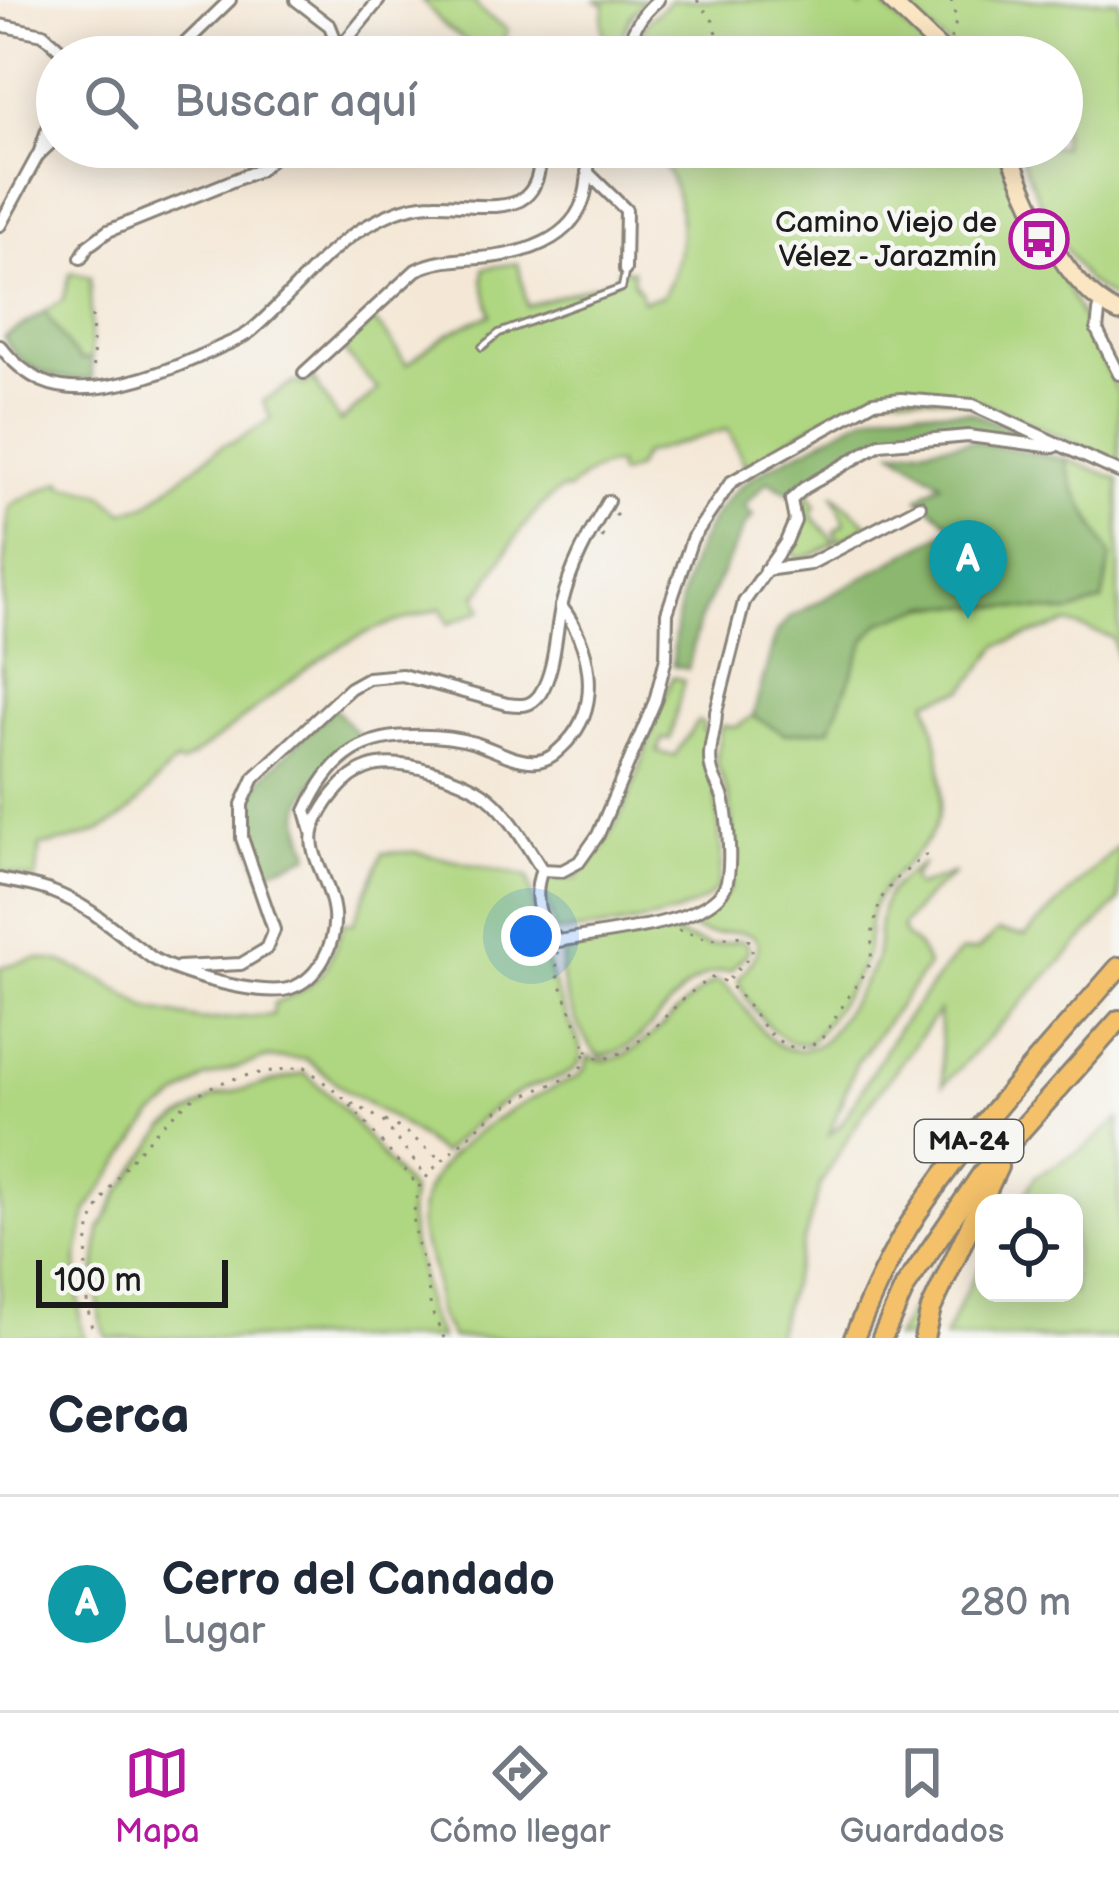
<!DOCTYPE html>
<html lang="es">
<meta charset="utf-8">
<style>
:root{--surface:#fff;--page:#f2f2f3;--text:#1f2937;--muted:#747a83;--line:#e0e1e3;--accent:#b5179e}
body{margin:0;font-family:"Balsamiq Sans",sans-serif;background:var(--page);color:var(--text)}
.controls{position:absolute;right:36px;bottom:36px;display:grid;overflow:hidden;border-radius:24px;box-shadow:0 6px 30px #0003}
.controls button{width:108px;height:108px;display:grid;place-items:center;padding:0;border:0;border-bottom:3px solid var(--line);background:var(--surface);color:var(--text);font:60px sans-serif}
.scale{position:absolute;left:36px;bottom:30px;width:192px;box-sizing:border-box;padding-left:12px;border:6px solid #1c1c1c;border-top:0;font-size:33px;line-height:42px;white-space:nowrap;color:#1c1c1c;-webkit-text-stroke:9px #f6f6f2;paint-order:stroke}
.you{position:absolute;left:531px;top:936px;width:42px;height:42px;margin:-30px;border:9px solid #fff;border-radius:50%;background:#1a73e8;box-shadow:0 0 0 18px #1a73e833}
.badge{display:grid;place-items:center;width:78px;height:78px;border-radius:50%;background:var(--accent);color:#fff;font-size:39px;font-weight:700}
.pin{position:absolute;translate:-50% -99px;filter:drop-shadow(0 3px 6px #0008)}
.pin::after{content:'';position:absolute;top:63px;width:42px;height:36px;background:inherit;clip-path:polygon(0 0,100% 0,50% 100%)}
.list{margin:0;padding:0;list-style:none}
h2{display:flex;justify-content:space-between;align-items:center;height:156px;margin:0;padding:0 48px;font-size:51px}
h2 small{font-size:39px;font-weight:400;color:var(--muted)}
.list li{display:grid;grid-template-columns:78px 1fr auto;gap:36px;align-items:center;box-sizing:border-box;height:216px;padding:0 48px;border-top:3px solid var(--line)}
.list b{display:block;font-size:45px;white-space:nowrap}
.list p{margin:0;font-size:39px;white-space:nowrap;color:var(--muted)}
.list em{font-size:39px;font-style:normal;color:var(--muted)}
.icon{flex:none;width:66px;height:66px;fill:none;stroke:currentColor;stroke-width:2;stroke-linecap:round;stroke-linejoin:round}
.map{position:relative;flex:none;width:1119px;height:1338px;overflow:hidden}
.search{position:absolute;background:var(--surface);box-shadow:0 6px 30px #0003;left:36px;right:36px;top:36px;height:132px;display:flex;align-items:center;gap:30px;box-sizing:border-box;padding:0 42px;border-radius:66px;color:var(--muted);font-size:45px}
.sheet{height:372px;background:var(--surface)}
nav{display:flex;justify-content:space-around;align-items:center;box-sizing:border-box;height:168px;border-top:3px solid var(--line);background:var(--surface);font-size:33px;color:var(--muted)}
nav a{display:grid;justify-items:center;gap:6px}
nav .on{color:var(--accent)}
.map>svg:first-child{display:block}
.green{fill:#afd680;stroke:#66794e;stroke-width:3}
.forest{fill:#8bb76e;stroke:#546a45;stroke-width:3}
.lines{fill:none;stroke-linecap:round;stroke-linejoin:round}
.lane-casing{stroke:#888278;stroke-width:10}
.street-casing{stroke:#888278;stroke-width:16}
.secondary-casing{stroke:#888278;stroke-width:21}
.highway-casing{stroke:#888278;stroke-width:24}
.path{stroke:#888278;stroke-width:3;stroke-dasharray:3 9;stroke-linecap:butt}
.lane{stroke:#fff;stroke-width:4.5}
.street{stroke:#fff;stroke-width:10}
.secondary{stroke:#fbe6c3;stroke-width:15}
.highway{stroke:#f4c16a;stroke-width:18}
.path-bridge{stroke:#888278;stroke-width:3;stroke-dasharray:3 9;stroke-linecap:butt}
.labels{text-anchor:middle;stroke-width:9;stroke-linejoin:round;paint-order:stroke}
.shield{fill:#f6f6f2;stroke:#5d5d5c;stroke-width:3}
.shield-label{font-size:27px;font-weight:bold;fill:#1c1c1c}
.poi-label{font-size:30px;fill:#1c1c1c;stroke:#f6f6f2;text-anchor:end}
</style>
<div class="map">
<svg width="1119" height="1338" viewBox="0 0 1119 1338">
<rect width="100%" height="100%" fill="#f6f6f2"/>
<filter id="ink" filterUnits="userSpaceOnUse"><feTurbulence type="fractalNoise" baseFrequency=".00833" numOctaves="2"/><feDisplacementMap in="SourceGraphic" scale="24" xChannelSelector="R" yChannelSelector="G"/><feConvolveMatrix kernelMatrix="1 2 1 2 8 2 1 2 1" color-interpolation-filters="sRGB"/></filter>
<filter id="wash" filterUnits="userSpaceOnUse"><feTurbulence type="fractalNoise" baseFrequency=".004" numOctaves="4" result="noise"/><feDisplacementMap in="SourceGraphic" scale="48" xChannelSelector="R" yChannelSelector="G"/><feGaussianBlur stdDeviation="2.7" result="paint"/><feColorMatrix in="noise" values="0 0 0 0 0 0 0 0 0 0 0 0 0 0 0 0 0 1.4 0 .05"/><feComposite in="paint" operator="in"/></filter>
<g filter="url(#wash)">
<rect width="100%" height="100%" fill="#f4e7d5"/>
<!-- green -->
<g class="green">
<path d="M422 0H472L485 14 508 30 494 57H490L445 26Z"/>
<path d="M594 0H644L631 16 615 53C601 38 600 25 605 5Z"/>
<path d="M671 0H851L862 8 868 0H877L937 57H634L646 23Z"/>
<path d="M900 0H1119V304L1086 280 1049 223 1016 147H1062V57H960Z"/>
<path d="M651 147H997L1016 193 1057 266 1119 395V462L981 402 893 393 867 396 844 407 745 466 728 429 643 454 636 468 621 475 617 473 618 465C599 463 581 479 567 491L563 489C529 508 501 562 479 594H476L482 610 448 624 441 608C411 619 381 624 354 639 291 673 241 726 181 764L176 762C160 774 150 791 136 805 109 833 77 840 40 846L36 880 0 871C0 825 0 523 11 506 21 497 49 488 62 481V485L102 494 123 512 146 505 223 445 236 441 271 419 263 401 295 382 305 385 313 378 340 422 378 390 341 348 373 321 386 334 407 365C434 341 458 326 491 315L483 281 484 268 518 263 527 306 617 278 618 270H633V282L640 291 642 301 663 296C689 250 687 187 651 147Z"/>
<path d="M73 273 90 277 92 379C56 381 21 371 4 337L63 300 70 274Z"/>
<path d="M1065 459 1119 479V668L1113 638 1068 623 1033 634 999 645 964 690 927 701C937 736 945 773 940 810 934 849 895 866 877 899 868 915 870 935 867 952 864 969 821 1033 808 1044 801 1043 794 1044 788 1041 769 1032 743 998 738 979 753 962 776 932 733 932 726 932 719 934 712 934 702 934 693 929 684 924L715 907 730 889 736 858 729 797 716 761 721 726 737 727 753 716 785 734 830 729C841 700 854 649 876 627 912 593 1020 608 1067 613L1111 556 1073 487Z"/>
<path d="M833 494 869 525 839 541 834 532 845 523Z"/>
<path d="M810 495 816 507 812 511 814 518 835 542C823 549 810 560 796 558L793 548 803 521 801 501Z"/>
<path d="M672 677 684 680 670 739H662L657 752 674 756 698 721 705 725 702 730 709 735C701 765 713 771 716 798 718 819 727 873 715 890 693 920 592 930 556 932L543 889 545 879H576L602 851 628 801Z"/>
<path d="M1119 845V901L943 1085 939 1011 864 1112 821 1183 775 1338H452C448 1330 442 1322 438 1313 434 1302 436 1288 434 1276 431 1256 420 1245 420 1223 420 1151 520 1102 577 1077L586 1067 588 1056C630 1080 679 997 717 981 744 993 757 1042 789 1049 801 1052 814 1049 823 1041 834 1031 867 978 874 964 881 947 876 920 885 900 893 883 909 873 924 862L912 878 916 887 955 873 928 895 902 926 904 935 919 947 928 966 856 1064 829 1135 840 1126 897 1030 946 967 960 952 977 950 998 931 1025 936Z"/>
<path d="M415 852 528 877C538 922 545 969 564 1011 569 1024 587 1049 579 1063 569 1080 538 1082 521 1091 491 1107 466 1130 442 1154L401 1123 348 1092 306 1059 267 1058 204 1078 154 1115 87 1210 77 1259 80 1322 85 1338H0V967L38 958 62 962 104 981 148 1009 203 1020 273 1015 274 1003C323 986 327 968 344 922L353 924 383 853Z"/>
<path d="M664 931 709 946 741 940 748 945V952L730 971C672 969 655 1051 600 1056 583 1044 563 995 561 973 561 967 563 960 564 953L600 938H633Z"/>
<path d="M305 1073 340 1105 411 1191 409 1216 413 1245 421 1273 427 1311 440 1338H107L100 1320 95 1270 100 1230 119 1193 165 1128 214 1097Z"/>
<path d="M1119 1119V1338H944L970 1283 984 1260V1293H1074V1203H1020L1036 1176 1085 1148Z"/>
<path d="M941 1261 911 1338H895L933 1269Z"/>
</g>
<!-- forest -->
<g class="forest">
<path d="M45 312 69 347 81 360 91 358 92 379C56 381 21 371 4 337Z"/>
<path d="M917 409 971 412 1042 442C986 433 921 419 866 442 844 452 811 479 788 493L768 481 744 506 753 516 744 527 699 621 688 669 673 666C674 611 692 533 733 493 754 472 787 459 813 445 836 433 863 414 889 410 898 408 908 409 917 409Z"/>
<path d="M973 441 1065 459 1073 487 1111 556 1102 601 1068 613 1006 607 931 605 880 623 866 639 830 729 785 734 753 716 776 633 791 617 955 527 918 498 941 483 894 451Z"/>
<path d="M334 708 362 739C341 749 299 791 300 816 300 829 307 843 310 855L261 874C249 839 240 811 262 778Z"/>
</g>
</g>
<g filter="url(#ink)">
<g class="lines">
<!-- lane casing -->
<g class="lane-casing">
<path id="lane" d="M482 347 499 333 622 288 625 273"/>
</g>
<!-- street casing -->
<g class="street-casing">
<g id="street">
<path d="M296 0 330 26 339 49"/>
<path d="M0 25 43 34 63 52 64 57"/>
<path d="M171 57 230 0"/>
<path d="M336 57 339 49 379 0"/>
<path d="M624 57C631 34 639 15 658 0"/>
<path d="M39 154 57 100"/>
<path d="M587 172 626 210 625 270"/>
<path d="M0 225 38 155 57 137"/>
<path d="M81 258 88 246 108 231 259 170 285 147"/>
<path d="M1100 304 1097 330 1119 374"/>
<path d="M0 346C11 360 25 373 42 381 92 403 172 370 218 348 229 343 241 339 251 331 293 296 324 247 374 222 392 212 414 204 435 204 459 203 506 213 525 197 540 185 539 164 543 147"/>
<path d="M304 373 416 270C437 260 456 260 480 258 521 255 574 241 585 194 589 179 588 162 589 147"/>
<path d="M765 570 810 564 920 506"/>
<path d="M312 832 306 811C328 762 356 737 410 736 432 735 454 737 475 743 494 749 516 763 537 761 550 760 558 751 567 742 603 704 590 643 561 606"/>
<path d="M542 870C532 895 538 924 559 941 599 932 706 926 725 887 733 870 728 821 724 802 722 790 713 780 711 767 707 749 716 730 716 712L744 602 786 542 795 521 791 500 804 488 880 444 968 436 1054 447"/>
<path d="M0 879C17 883 37 885 53 892 91 906 119 934 151 957 175 974 264 998 291 988 306 983 317 971 324 958 356 899 302 864 314 828 322 805 344 776 367 768 398 756 463 777 488 797 511 816 526 845 542 870L562 871 579 862 598 835 655 701 666 658 667 613 692 539 731 482 873 402 901 399 973 405 1119 472"/>
<path d="M179 967 241 964 266 949 274 930 242 838V804L254 778 350 688 368 678 402 675 507 704C521 706 531 707 540 694 556 669 555 632 562 603 571 566 589 535 608 501"/>
</g>
</g>
<!-- secondary casing -->
<g class="secondary-casing">
<g id="secondary">
<path d="M889 0 949 57"/>
<path d="M1007 147C1029 203 1062 286 1119 313"/>
</g>
</g>
<!-- highway casing -->
<g class="highway-casing">
<g id="highway">
<path d="M854 1338C872 1295 891 1252 917 1213 976 1125 1050 1047 1119 967"/>
<path d="M882 1338 905 1287 982 1174 1119 1020"/>
<path d="M924 1338 931 1309 998 1167"/>
</g>
</g>
<!-- path -->
<g class="path">
<path d="M697 0 713 21 720 42 744 57"/>
<path d="M951 0 956 18 954 34"/>
<path d="M92 316 94 374"/>
<path d="M615 516 617 514"/>
<path d="M602 538 603 536 611 541"/>
<path d="M678 930 709 939 743 936 752 943V954L729 979"/>
<path d="M586 1050 600 1060C647 1051 672 998 714 977 746 986 755 1032 788 1046 794 1048 801 1047 808 1048L822 1038 871 962 872 934 880 900 896 879 927 854"/>
<path d="M352 1103 382 1120 425 1175"/>
<path d="M385 1121C408 1130 420 1145 441 1159"/>
<path d="M95 1338C84 1306 83 1263 90 1229 99 1188 170 1109 207 1089 234 1075 275 1070 305 1067L347 1101 419 1187"/>
<path d="M444 1338 431 1310 426 1271 418 1246 413 1216 419 1187 432 1170 495 1112 532 1092 568 1078 582 1066 586 1050 556 972 558 951"/>
</g>
<!-- lane -->
<use href="#lane" class="lane"/>
<!-- street -->
<use href="#street" class="street"/>
<!-- secondary -->
<use href="#secondary" class="secondary"/>
<!-- highway -->
<use href="#highway" class="highway"/>
<!-- path-bridge -->
<path class="path-bridge" d="M935 57 954 34"/>
</g>
</g>
<!-- icons -->
<defs>
<g id="bus-ring" transform="scale(3)"><circle r="9.5" fill="#f6f6f2" stroke="#b5179e" stroke-width="1.5"/><path d="M-5-6H5V4H4V6H2V4H-2V6H-4V4H-5ZM-3.5-4V0h7V-4ZM-3.5 1.2v1.5H-2V1.2ZM2 1.2v1.5H3.5V1.2Z" fill="#b5179e"/></g>
</defs>
<g fill-rule="evenodd">
<use href="#bus-ring" x="1039" y="239"/>
</g>
<g class="labels">
<!-- shield labels -->
<rect class="shield" x="915" y="1120" width="108" height="42" rx="9"/>
<g class="shield-label">
<text x="969" y="1150">MA-24</text>
</g>
<!-- poi labels -->
<g class="poi-label">
<text x="997" y="232">Camino Viejo de<tspan x="997" dy="34">Vélez - Jarazmín</tspan></text>
</g>
</g>
</svg>
<div class="controls">
<button><svg class="icon" aria-label="locate" viewBox="0 0 24 24"><circle cx="12" cy="12" r="6"/><path d="M12 2v4M12 18v4M2 12h4M18 12h4"/></svg></button>
</div>
<div class="scale">100 m</div>
<div class="you"></div>
<div class="pin badge" style="left:968px;top:619px;background:#0f9aa8">A</div>
<div class="search"><svg class="icon" aria-label="search" viewBox="0 0 24 24"><circle cx="10" cy="10" r="6"/><path d="M15 15l6 6"/></svg>Buscar aquí</div>
</div>
<section class="sheet">
<h2>Cerca<small></small></h2>
<ul class="list">
<li><span class="badge" style="background:#0f9aa8">A</span><div><b>Cerro del Candado</b><p>Lugar</p></div><em>280 m</em></li>
</ul>
</section>
<nav>
<a class="on"><svg class="icon" aria-label="map" viewBox="0 0 24 24"><path d="M3 6l6-2 6 2 6-2v14l-6 2-6-2-6 2zM9 4v14M15 6v14"/></svg>Mapa</a>
<a><svg class="icon" aria-label="directions" viewBox="0 0 24 24"><path d="M12 3l9 9-9 9-9-9zM9 14v-3h6M13 9l2 2-2 2"/></svg>Cómo llegar</a>
<a><svg class="icon" aria-label="saved" viewBox="0 0 24 24"><path d="M7 4h10v16l-5-4-5 4z"/></svg>Guardados</a>
</nav>
